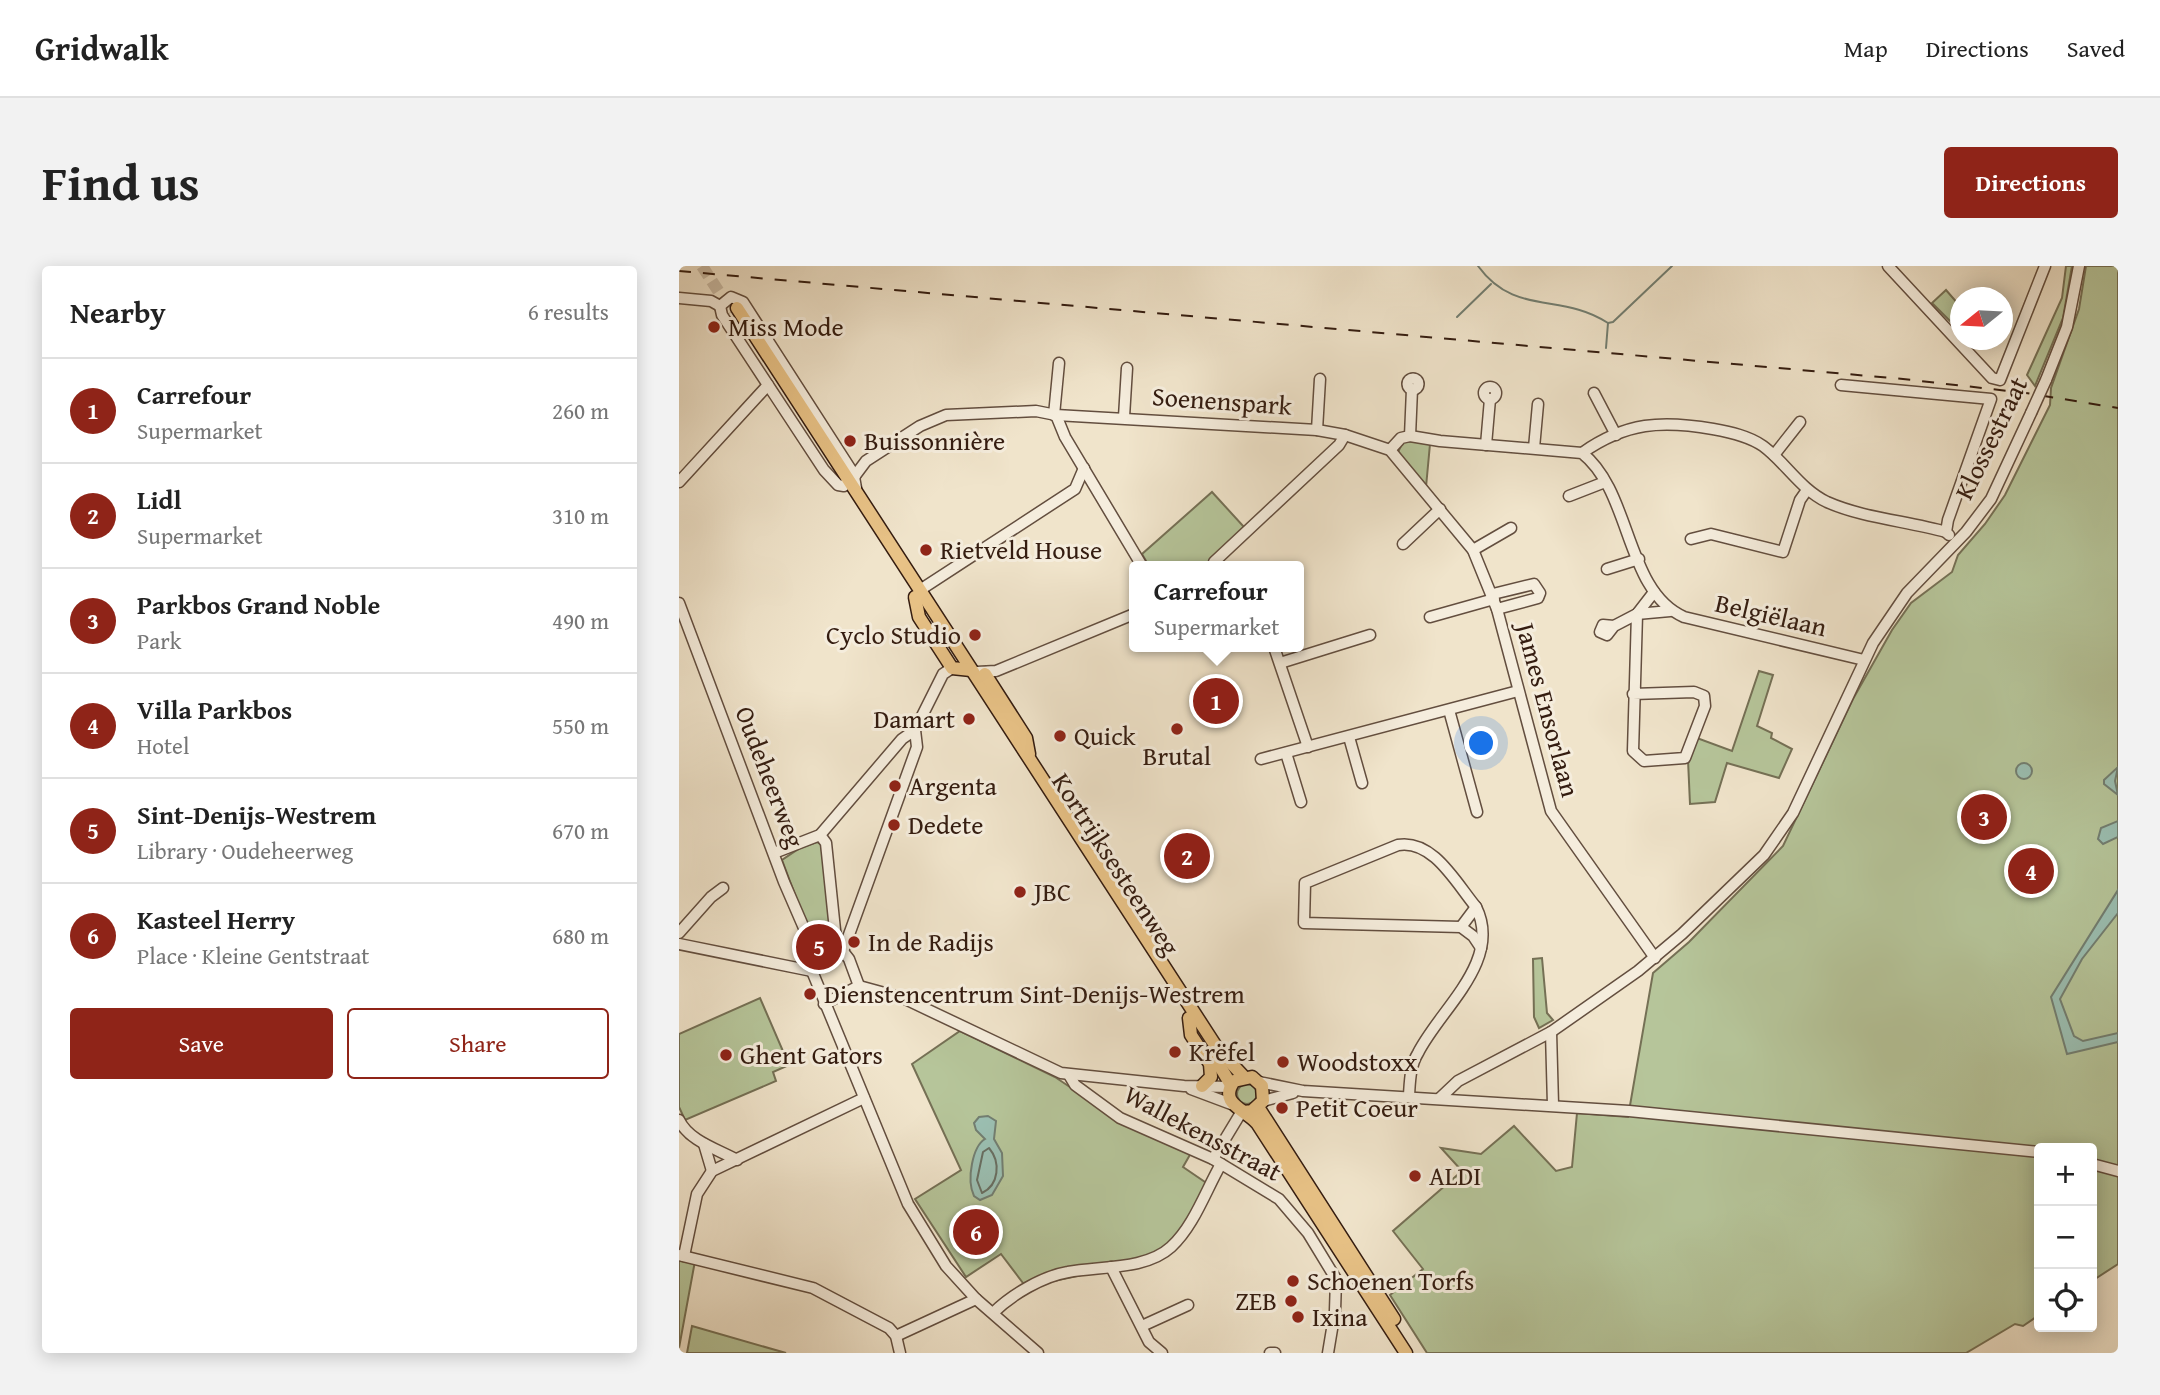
<!DOCTYPE html>
<meta charset="utf-8">
<style>
:root{--surface:#fff;--page:#f2f2f2;--text:#222;--muted:#767676;--line:#e0e0e0;--accent:#8f2418}
body{margin:0;font-family:"Gentium Book Plus",serif;background:var(--page);color:var(--text)}
.controls{position:absolute;right:21px;bottom:21px;display:grid;overflow:hidden;border-radius:7px;box-shadow:0 4px 18px #0003}
.controls button{width:63px;height:63px;display:grid;place-items:center;padding:0;border:0;border-bottom:2px solid var(--line);background:var(--surface);color:var(--text);font:35px sans-serif}
.compass{position:absolute;left:1271px;top:21px;width:63px;height:63px;border-radius:50%;background:var(--surface);box-shadow:0 4px 18px #0003;rotate:252deg}
.you{position:absolute;left:803px;top:478px;width:24px;height:24px;margin:-18px;border:5px solid #fff;border-radius:50%;background:#1a73e8;box-shadow:0 0 0 10px #1a73e833}
.badge{display:grid;place-items:center;width:46px;height:46px;border-radius:50%;background:var(--accent);color:#fff;font-size:23px;font-weight:700}
.pin{position:absolute;translate:-50% -50%;border:4px solid #fff;box-shadow:0 2px 7px #0006}
.popup{position:absolute;left:450px;top:295px;width:175px;height:91px;box-sizing:border-box;display:grid;place-content:center;border-radius:7px;background:var(--surface);filter:drop-shadow(0 2px 5px #0005);font-size:23px;white-space:nowrap;color:var(--muted)}
.popup b{font-size:26px;color:var(--text)}
.popup::after{content:'';position:absolute;left:50%;top:100%;margin-left:-14px;border:14px solid transparent;border-top-color:var(--surface)}
.list{margin:0;padding:0;list-style:none}
h2{display:flex;justify-content:space-between;align-items:center;height:91px;margin:0;padding:0 28px;font-size:30px}
h2 small{font-size:23px;font-weight:400;color:var(--muted)}
.list li{display:grid;grid-template-columns:46px 1fr auto;gap:21px;align-items:center;box-sizing:border-box;height:105px;padding:0 28px;border-top:2px solid var(--line)}
.list b{display:block;font-size:26px;white-space:nowrap}
.list p{margin:0;font-size:23px;white-space:nowrap;color:var(--muted)}
.list em{font-size:23px;font-style:normal;color:var(--muted)}
.actions{display:flex;gap:14px;padding:21px 28px}
.actions a{flex:1;padding:16px 0;border:2px solid var(--accent);border-radius:7px;text-align:center;font-size:24px;color:var(--accent)}
.actions .main{background:var(--accent);color:#fff}
.icon{flex:none;width:38px;height:38px;fill:none;stroke:currentColor;stroke-width:2;stroke-linecap:round;stroke-linejoin:round}
.map{position:relative;flex:none;width:1439px;height:1087px;overflow:hidden;border-radius:7px}
header{display:flex;align-items:center;gap:42px;box-sizing:border-box;height:98px;padding:0 35px;background:var(--surface);border-bottom:2px solid var(--line)}
header strong{font-size:33px}
nav{display:flex;gap:38px;margin-inline-start:auto;font-size:24px}
.intro{display:flex;align-items:center;justify-content:space-between;box-sizing:border-box;height:168px;padding:0 42px}
h1{margin:0;font-size:49px}
.button{padding:18px 32px;border-radius:7px;background:var(--accent);color:#fff;font-size:24px;font-weight:700}
main{display:flex;gap:42px;padding:0 42px}
aside{flex:1;background:var(--surface);border-radius:7px;box-shadow:0 4px 18px #0003}
.map>svg:first-child{display:block}
.green{fill:#b6c59a;stroke:#757055;stroke-width:2}
.water{fill:#9bbfb2;stroke:#727e71;stroke-width:2}
.lines{fill:none;stroke-linecap:round;stroke-linejoin:round}
.shore{stroke:#686e61;stroke-width:2}
.stream{stroke:#727e71;stroke-width:2}
.major-tunnel{stroke:#cabca6;stroke-width:12;stroke-dasharray:12 6;stroke-linecap:butt}
.minor-casing{stroke:#634e3f;stroke-width:13}
.major-casing{stroke:#341c10;stroke-width:15}
.minor{stroke:#f5eddd;stroke-width:10}
.major{stroke:#e8c286;stroke-width:12}
.rail{stroke:#341c10;stroke-width:2;stroke-dasharray:12 12;stroke-linecap:butt}
.minor-bridge-casing{stroke:#634e3f;stroke-width:13;stroke-linecap:butt}
.minor-bridge{stroke:#f5eddd;stroke-width:10}
.poi-dot{fill:#8f2418;stroke:#f5eddd;stroke-width:2.5}
.labels{text-anchor:middle;stroke-width:6;stroke-linejoin:round;paint-order:stroke}
.poi-label{font-size:26px;fill:#341c10;stroke:#f5eddd;text-anchor:start}
.street-label{font-size:26px;fill:#341c10;stroke:#f5eddd}
</style>
<header>
<strong>Gridwalk</strong>
<nav><a>Map</a><a>Directions</a><a>Saved</a></nav>
</header>
<div class="intro"><h1>Find us</h1><a class="button">Directions</a></div>
<main>
<aside>
<h2>Nearby<small>6 results</small></h2>
<ul class="list">
<li><span class="badge">1</span><div><b>Carrefour</b><p>Supermarket</p></div><em>260 m</em></li>
<li><span class="badge">2</span><div><b>Lidl</b><p>Supermarket</p></div><em>310 m</em></li>
<li><span class="badge">3</span><div><b>Parkbos Grand Noble</b><p>Park</p></div><em>490 m</em></li>
<li><span class="badge">4</span><div><b>Villa Parkbos</b><p>Hotel</p></div><em>550 m</em></li>
<li><span class="badge">5</span><div><b>Sint-Denijs-Westrem</b><p>Library · Oudeheerweg</p></div><em>670 m</em></li>
<li><span class="badge">6</span><div><b>Kasteel Herry</b><p>Place · Kleine Gentstraat</p></div><em>680 m</em></li>
</ul>
<div class="actions"><a class="main">Save</a><a>Share</a></div>
</aside>
<div class="map">
<svg width="1439" height="1087" viewBox="0 0 1439 1087">
<rect width="100%" height="100%" fill="#f0e4cb"/>
<filter id="stains"><feTurbulence type="fractalNoise" baseFrequency=".00286" numOctaves="4"/><feColorMatrix values="0 0 0 0 .2 0 0 0 0 .09 0 0 0 0 .02 0 0 0 .5 -.17"/></filter>
<radialGradient id="worn" r=".72"><stop offset=".6" stop-color="#630" stop-opacity="0"/><stop offset="1" stop-color="#630" stop-opacity=".3"/></radialGradient>
<!-- green -->
<g class="green">
<path d="M1387 0H1393L1384 52 1356 120 1348 109 1383 32Z"/>
<path d="M1407 0H1439V998L1413 1015V882H1360V1049L1344 1060 1336 1058 1287 1087H748L711 1029 744 1003 714 965 783 905 762 882 802 888 835 860 877 905 893 901 898 847 949 851 974 707 1010 676 1104 580 1174 433 1213 364 1232 337 1273 306 1279 289 1306 258 1326 229 1371 139 1372 122 1400 43Z"/>
<path d="M1267 24 1281 40 1279 63 1253 37Z"/>
<path d="M725 174 751 178 747 221 719 186Z"/>
<path d="M533 226 565 261 529 300H470L463 288Z"/>
<path d="M1080 405 1094 409 1078 460 1093 467 1092 472 1113 483 1100 512 1048 497 1036 536 1011 538 1009 494 1018 472 1053 485Z"/>
<path d="M138 576 142 578 153 670 135 679 103 594 121 582Z"/>
<path d="M863 692 868 747 874 754 860 762 855 751 854 693Z"/>
<path d="M81 732 110 799 94 806 97 815 6 854 0 841V768Z"/>
<path d="M281 765 376 811 437 852 512 887 504 901 526 916V922C516 941 506 967 488 980 458 1001 385 1012 347 1021L322 988 287 1011 236 933 282 904 233 798Z"/>
<circle cx="568" cy="828" r="10"/>
<path d="M0 992 16 995 0 1082Z"/>
<path d="M13 1060 107 1087H8Z"/>
</g>
<!-- water -->
<g class="water">
<circle cx="1345" cy="505" r="8"/>
<path d="M1439 501 1436 515 1439 529 1425 518V514Z"/>
<path d="M1439 555V571L1424 578 1419 573 1422 562Z"/>
<path d="M1439 624V647L1403 693 1381 733 1395 770 1404 775 1439 767V776L1388 788 1372 731Z"/>
<path d="M309 850 317 855 315 873 323 887 324 910 313 929 301 934 295 930C287 913 294 880 306 873L297 864 295 857 300 851Z"/>
</g>
<g class="lines">
<!-- shore -->
<path class="shore" d="M310 882C322 896 320 919 303 927L298 914 304 886Z"/>
<!-- stream -->
<g class="stream">
<path d="M799 0C836 51 882 26 929 57L927 82"/>
<path d="M778 51 812 18"/>
<path d="M929 57 934 56 993 0"/>
</g>
<!-- major-tunnel -->
<path class="major-tunnel" d="M23 0 53 46"/>
<!-- minor casing -->
<g class="minor-casing">
<g id="minor">
<path d="M1209 0 1313 112 1321 114 1366 0"/>
<path d="M0 32 32 35 41 40"/>
<path d="M41 40 52 31 64 36 176 210"/>
<path d="M41 40 43 49 145 204 159 219 165 220"/>
<circle cx="734" cy="118" r="5.5"/>
<path d="M1367 114 1388 61 1400 0"/>
<path d="M1162 119 1312 133 1269 254 1267 266 1270 269"/>
<circle cx="811" cy="127" r="6"/>
<path d="M915 127 937 169"/>
<path d="M375 149 380 97"/>
<path d="M377 149 386 171 463 300"/>
<path d="M445 151 448 102"/>
<path d="M638 164 641 113"/>
<path d="M731 170 733 123"/>
<path d="M807 179 811 133"/>
<path d="M855 182 859 138"/>
<path d="M711 184 722 172 731 170 761 175 903 187C953 226 946 325 1005 351L1185 394"/>
<path d="M903 187C947 156 983 154 1034 163 1051 166 1070 170 1084 180 1107 197 1121 223 1148 236 1184 252 1228 255 1267 266"/>
<path d="M1095 189 1121 156"/>
<path d="M0 216 89 119"/>
<path d="M177 222 175 211 187 195 241 160 267 149 357 145 377 149 638 164 666 169 711 184 794 284 818 343 872 545 976 692"/>
<path d="M890 230 926 216"/>
<path d="M1012 273 1032 268 1104 286 1121 234 1128 224"/>
<path d="M724 278 761 243"/>
<path d="M794 284 832 262"/>
<path d="M536 300 535 296 660 179 666 169"/>
<path d="M928 303 960 293"/>
<path d="M241 324 396 223 405 202"/>
<path d="M814 328 855 318 861 327 859 332 818 343"/>
<path d="M0 337 105 616 141 699"/>
<path d="M958 348 991 345"/>
<path d="M751 351 815 333"/>
<path d="M935 360 924 359 921 366 928 369 935 360 958 348 975 326"/>
<path d="M595 381 629 481"/>
<path d="M601 397 691 369"/>
<path d="M298 406 317 405 455 348"/>
<path d="M954 428 1015 426 1025 430 1026 440 1006 492 965 495 954 485 958 348"/>
<path d="M770 444 798 546"/>
<path d="M670 471 683 517"/>
<path d="M607 487 622 536"/>
<path d="M582 493 839 425"/>
<path d="M141 569 147 577 156 664 159 679 170 693 180 720"/>
<path d="M95 587 141 569 223 473 236 464"/>
<path d="M797 641C777 617 754 573 719 579L626 617 625 657 782 661 794 670 802 682"/>
<path d="M0 667 32 631 44 622"/>
<path d="M0 678 133 705"/>
<path d="M163 688 238 481 236 464 264 408 273 402"/>
<path d="M135 703 163 688"/>
<path d="M133 705 229 938 267 1000 297 1033 359 1087"/>
<path d="M180 720 224 732 382 807 505 820 551 821"/>
<path d="M145 738 180 720"/>
<path d="M872 766 874 839"/>
<path d="M390 809 396 819 441 852 534 893 600 933 629 967 657 1013 656 1045 649 1087"/>
<path d="M580 816 624 825 950 845 1360 886"/>
<path d="M512 823 552 838"/>
<path d="M730 829C731 815 731 800 739 787 761 743 824 695 797 641L782 661"/>
<path d="M761 832 779 815 872 766 959 705 1003 668 1085 589 1114 547 1194 377 1228 327 1287 266 1312 233 1352 147"/>
<path d="M584 835 614 827"/>
<path d="M0 854C10 875 38 883 58 894"/>
<path d="M25 878 33 905"/>
<path d="M534 893 563 845"/>
<path d="M1413 898 1439 905"/>
<path d="M0 989 134 1022 210 1062 217 1070 221 1087"/>
<path d="M5 990 18 928 33 905 185 832"/>
<path d="M432 1001 470 1076 483 1087"/>
<path d="M314 1047C332 1029 364 1010 389 1006 421 1000 467 1004 492 981 515 960 527 924 542 898"/>
<path d="M463 1060 509 1039"/>
<path d="M217 1070 297 1033"/>
<path d="M591 1087H596"/>
</g>
</g>
<!-- major casing -->
<g class="major-casing">
<g id="major">
<path d="M58 42 538 782 565 811"/>
<path d="M236 331 240 351 273 402 292 404"/>
<path d="M306 408 347 472 350 488"/>
<path d="M510 752 512 769 531 798 532 811 523 820"/>
<path d="M533 787 552 819"/>
<path d="M579 841 715 1053"/>
<path d="M566 846 573 845 584 835 583 820 573 811 555 815C539 838 566 843 578 857L727 1087"/>
</g>
</g>
<!-- minor -->
<use href="#minor" class="minor"/>
<!-- major -->
<use href="#major" class="major"/>
<!-- rail -->
<path class="rail" d="M0 5 1224 113 1347 127 1439 142"/>
<!-- minor-bridge casing -->
<g class="minor-bridge-casing">
<path id="minor-bridge" d="M1352 147 1367 114"/>
</g>
<!-- minor-bridge -->
<use href="#minor-bridge" class="minor-bridge"/>
</g>
<!-- markers -->
<g class="poi-dot">
<circle cx="35" cy="61" r="7"/>
<circle cx="171" cy="175" r="7"/>
<circle cx="247" cy="284" r="7"/>
<circle cx="296" cy="369" r="7"/>
<circle cx="290" cy="453" r="7"/>
<circle cx="498" cy="463" r="7"/>
<circle cx="381" cy="470" r="7"/>
<circle cx="216" cy="520" r="7"/>
<circle cx="215" cy="559" r="7"/>
<circle cx="341" cy="626" r="7"/>
<circle cx="175" cy="676" r="7"/>
<circle cx="131" cy="728" r="7"/>
<circle cx="496" cy="786" r="7"/>
<circle cx="47" cy="789" r="7"/>
<circle cx="604" cy="796" r="7"/>
<circle cx="603" cy="842" r="7"/>
<circle cx="736" cy="910" r="7"/>
<circle cx="614" cy="1015" r="7"/>
<circle cx="612" cy="1035" r="7"/>
<circle cx="619" cy="1051" r="7"/>
</g>
<g class="labels">
<!-- poi labels -->
<g class="poi-label">
<text x="49" y="70">Miss Mode</text>
<text x="185" y="184">Buissonnière</text>
<text x="261" y="293">Rietveld House</text>
<text x="282" y="378" text-anchor="end">Cyclo Studio</text>
<text x="276" y="462" text-anchor="end">Damart</text>
<text x="395" y="479">Quick</text>
<text x="498" y="499" text-anchor="middle">Brutal</text>
<text x="230" y="529">Argenta</text>
<text x="229" y="568">Dedete</text>
<text x="355" y="635">JBC</text>
<text x="189" y="685">In de Radijs</text>
<text x="145" y="737">Dienstencentrum Sint-Denijs-Westrem</text>
<text x="510" y="795">Krëfel</text>
<text x="61" y="798">Ghent Gators</text>
<text x="618" y="805">Woodstoxx</text>
<text x="617" y="851">Petit Coeur</text>
<text x="750" y="919">ALDI</text>
<text x="628" y="1024">Schoenen Torfs</text>
<text x="598" y="1044" text-anchor="end">ZEB</text>
<text x="633" y="1060">Ixina</text>
</g>
<!-- street labels -->
<g class="street-label">
<text transform="translate(543 135) rotate(4)" y="9">Soenenspark</text>
<text transform="translate(1312 172) rotate(-64)" y="9">Klossestraat</text>
<text transform="translate(1092 349) rotate(13)" y="9">Belgiëlaan</text>
<text transform="translate(869 444) rotate(75)" y="9">James Ensorlaan</text>
<text transform="translate(91 511) rotate(69)" y="9">Oudeheerweg</text>
<text transform="translate(437 598) rotate(57)" y="9">Kortrijksesteenweg</text>
<text transform="translate(524 867) rotate(28)" y="9">Wallekensstraat</text>
</g>
</g>
<rect width="100%" height="100%" filter="url(#stains)"/>
<rect width="100%" height="100%" fill="url(#worn)"/>
</svg>
<div class="controls">
<button>+</button>
<button>−</button>
<button><svg class="icon" aria-label="locate" viewBox="0 0 24 24"><circle cx="12" cy="12" r="6"/><path d="M12 2v4M12 18v4M2 12h4M18 12h4"/></svg></button>
</div>
<svg class="compass" viewBox="-18 -18 36 36"><path d="M0-13l5 13h-10z" fill="#e53935"/><path d="M0 13l5-13h-10z" fill="#767676"/></svg>
<div class="you"></div>
<div class="pin badge" style="left:537px;top:435px">1</div>
<div class="popup"><b>Carrefour</b>Supermarket</div>
<div class="pin badge" style="left:508px;top:590px">2</div>
<div class="pin badge" style="left:1305px;top:551px">3</div>
<div class="pin badge" style="left:1352px;top:605px">4</div>
<div class="pin badge" style="left:140px;top:681px">5</div>
<div class="pin badge" style="left:297px;top:966px">6</div>
</div>
</main>
